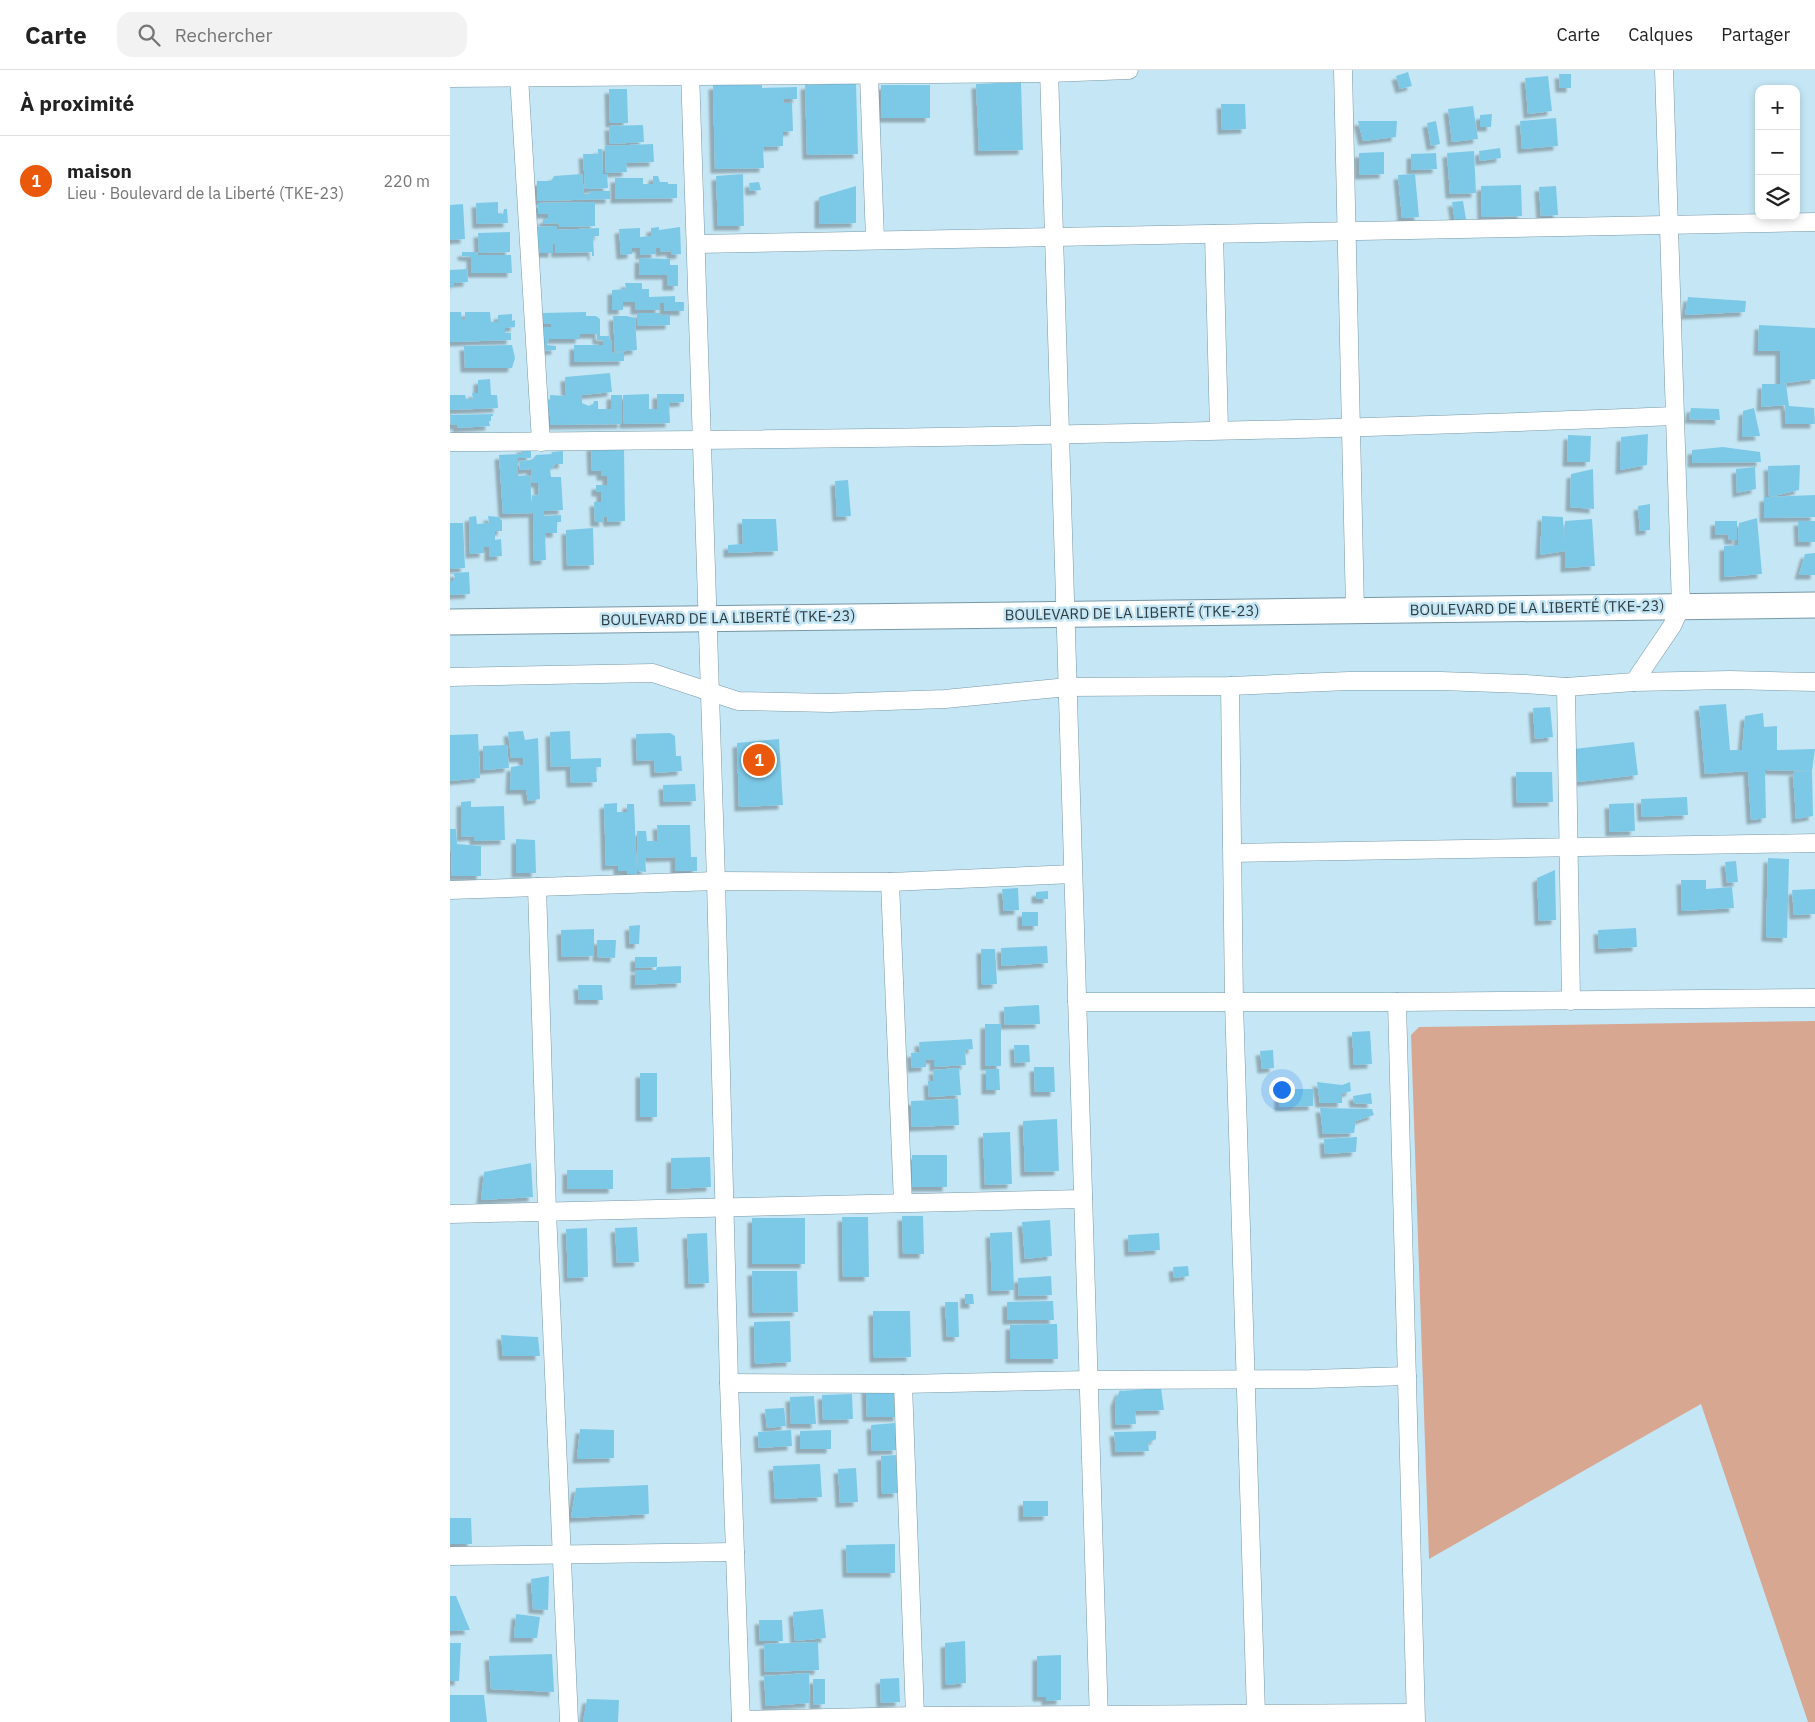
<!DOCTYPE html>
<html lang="fr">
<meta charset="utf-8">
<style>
:root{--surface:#fff;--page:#f2f2f2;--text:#222;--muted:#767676;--line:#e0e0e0;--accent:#ea580c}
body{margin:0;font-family:"IBM Plex Sans",sans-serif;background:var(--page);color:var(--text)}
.controls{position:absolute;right:15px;top:15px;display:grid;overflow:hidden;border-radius:10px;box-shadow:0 2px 8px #0003}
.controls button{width:45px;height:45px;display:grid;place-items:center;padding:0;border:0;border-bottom:1px solid var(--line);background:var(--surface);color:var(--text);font:25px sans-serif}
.you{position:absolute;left:831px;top:1019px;width:18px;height:18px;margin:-12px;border:4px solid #fff;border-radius:50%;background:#1a73e8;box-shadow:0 0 0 8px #1a73e833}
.badge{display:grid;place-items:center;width:32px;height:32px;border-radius:50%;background:var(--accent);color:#fff;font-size:16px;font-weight:700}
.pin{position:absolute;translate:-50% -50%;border:2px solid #fff;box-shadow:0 1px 5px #0006}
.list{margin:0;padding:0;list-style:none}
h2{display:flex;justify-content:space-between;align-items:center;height:65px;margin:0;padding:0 20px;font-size:21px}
h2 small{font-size:16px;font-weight:400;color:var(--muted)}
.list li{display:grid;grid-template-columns:32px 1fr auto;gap:15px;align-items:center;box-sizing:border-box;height:90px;padding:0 20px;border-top:1px solid var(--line)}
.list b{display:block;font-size:19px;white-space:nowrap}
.list p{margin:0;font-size:16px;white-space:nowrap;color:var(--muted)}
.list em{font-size:16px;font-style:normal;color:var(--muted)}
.icon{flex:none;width:28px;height:28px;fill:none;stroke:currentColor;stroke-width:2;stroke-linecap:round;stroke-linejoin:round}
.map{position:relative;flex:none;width:1365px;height:1652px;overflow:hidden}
header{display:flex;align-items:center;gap:30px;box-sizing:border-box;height:70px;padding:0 25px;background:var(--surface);border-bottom:1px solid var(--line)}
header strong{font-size:24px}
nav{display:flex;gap:28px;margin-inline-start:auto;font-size:18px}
.search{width:350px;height:45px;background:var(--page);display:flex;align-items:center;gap:12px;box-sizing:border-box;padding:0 18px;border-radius:15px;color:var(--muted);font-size:19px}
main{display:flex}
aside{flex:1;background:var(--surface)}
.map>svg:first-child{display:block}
.green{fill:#d7a792}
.building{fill:#7cc9e7;filter:url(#shadow)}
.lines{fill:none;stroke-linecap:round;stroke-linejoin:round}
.street-casing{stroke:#7898a5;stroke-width:19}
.secondary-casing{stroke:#7898a5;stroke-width:27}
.street{stroke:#fff;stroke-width:18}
.secondary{stroke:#fff;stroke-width:25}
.labels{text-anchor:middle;stroke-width:5;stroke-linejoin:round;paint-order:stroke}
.street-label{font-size:15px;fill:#2e3b41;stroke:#c5e7f5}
</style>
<header>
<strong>Carte</strong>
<div class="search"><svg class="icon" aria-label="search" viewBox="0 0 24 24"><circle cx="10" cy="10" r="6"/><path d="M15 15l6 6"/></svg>Rechercher</div>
<nav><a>Carte</a><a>Calques</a><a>Partager</a></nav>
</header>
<main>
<aside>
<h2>À proximité<small></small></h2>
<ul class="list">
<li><span class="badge">1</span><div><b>maison</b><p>Lieu · Boulevard de la Liberté (TKE-23)</p></div><em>220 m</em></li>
</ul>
</aside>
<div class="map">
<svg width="1365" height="1652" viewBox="0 0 1365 1652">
<defs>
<filter id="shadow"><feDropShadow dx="-4.5" dy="4.5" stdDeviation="1" flood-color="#0004"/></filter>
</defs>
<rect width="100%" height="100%" fill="#c5e7f5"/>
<!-- green -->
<path class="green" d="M1365 951V1652H1358L1251 1334 979 1489 961 965 969 957Z"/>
<!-- building -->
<g class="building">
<path d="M958 2 962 16 950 19 946 6Z"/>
<path d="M1109 4H1121V18H1110Z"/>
<path d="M1098 6 1102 41 1078 44 1075 8Z"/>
<path d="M571 12 573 80 529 81 526 14Z"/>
<path d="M406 13 408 84 357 85 355 15Z"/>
<path d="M312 14V18L347 17V29H334V33H342L343 61 333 62V76L313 77 314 98 265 99 263 15Z"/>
<rect x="431" y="15" width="49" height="33"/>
<path d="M159 19H177L178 53H160Z"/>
<path d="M771 34H795L796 59 772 60Z"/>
<path d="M1023 36 1028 69 1002 72 998 39Z"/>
<path d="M1042 44 1041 57H1030V45Z"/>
<path d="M1106 48 1108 76 1072 79 1070 51Z"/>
<path d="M908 51H947L946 67 913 71Z"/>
<path d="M986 51 990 74 981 76 977 53Z"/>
<path d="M193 55 194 72 160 74 159 56Z"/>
<path d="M203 74 204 92 176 93 177 102 156 103 155 76Z"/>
<path d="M1050 78 1051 88 1030 91 1029 81Z"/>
<path d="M148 79H152L153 104H157L158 118 135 119 133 84H148Z"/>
<path d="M1024 81 1026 123 1000 124 997 83Z"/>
<path d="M934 82V104L909 105V83Z"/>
<path d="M986 83 987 99 961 100V84Z"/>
<path d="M132 104 134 124H139L140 121H160V129L87 131V111H101L104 106Z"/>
<path d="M293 104 294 156H268L266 106Z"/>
<path d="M965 104 969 147 952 148 948 105Z"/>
<path d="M203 106H208L210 112H218V114H227V128L165 129V108H193V114H203Z"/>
<path d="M309 112 311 120 300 121 299 113Z"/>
<path d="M1071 115 1072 146 1032 147 1031 116Z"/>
<path d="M406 116V153L369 154V127Z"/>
<path d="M1106 116 1108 145 1091 146 1089 117Z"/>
<path d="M1013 131 1016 149 1005 151 1002 132Z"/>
<path d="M48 132V143L53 144 54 139H57L58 153 27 154 26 133Z"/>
<path d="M145 132V156L110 157 108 153 93 154V150L98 148V144H88V133Z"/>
<path d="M13 134 15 169 0 170V135Z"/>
<path d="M107 156V160L149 158V166H143L144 186H142V182L106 183 105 174H103V183H88L83 157Z"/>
<path d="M209 157V160L230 157 231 184 221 185V181L210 182V178H206V184L190 185V178H182V184L171 185 169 159 190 158V167L201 166V158Z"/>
<path d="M60 162V182L29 183 28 163Z"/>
<path d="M12 182H27L28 185H61L62 203H21V187L12 186Z"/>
<path d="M189 188 220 189V195H228V216H217V205H189Z"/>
<path d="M17 199 18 212 4 213V217H0V200Z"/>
<path d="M175 213H192V219H199V227L225 226V232H234V241H214V233H210V240H185V232H173V240H162V220L176 219Z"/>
<path d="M1238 227 1296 231 1295 242 1235 245Z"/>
<path d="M0 242H11L12 249H15V242H40L41 252H48V245L62 244V251L65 250V257L55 258V263H61V270L0 272Z"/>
<path d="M136 242V246H146L150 249V266H159V270H162V283L174 282V291L124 292V275H153V270H147V264H130V269H99L97 275 106 276V280L92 281 91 257H101V254H91V243Z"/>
<path d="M187 243H210V245H220V255L187 256Z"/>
<path d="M163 246H177L185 248 187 280 165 282Z"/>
<path d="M1309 255 1365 258V309L1330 314H1336L1339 336 1364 338 1365 354H1336L1335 335 1311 337 1312 314H1330V281H1308Z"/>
<path d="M62 275 65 288 62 298H15L14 276Z"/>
<path d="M160 303 162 322 132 325V333L139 336 143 334 144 331H148V339H161V325H172V354L100 355V346H94V330H100V325L116 326 115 307Z"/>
<path d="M40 309 41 325H47L48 338 0 340V325H15L16 329H23L22 323H28V310Z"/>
<path d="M199 324V339H207V324H234V332L219 333 220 353 174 354 173 325Z"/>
<path d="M1241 338 1269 339 1270 350 1239 349Z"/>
<path d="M1304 338 1310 366 1292 367 1293 341Z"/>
<path d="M43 344V346H41V351H39L40 356 7 358V355H1L0 345Z"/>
<path d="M1198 364 1197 395 1170 400 1171 367Z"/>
<path d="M1118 365 1141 366 1140 392H1117Z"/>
<path d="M141 376H174L175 451 158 452 157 447 153 446 154 452H145L144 432H151V422H146V415H157V406H151V401H142Z"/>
<path d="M1273 377 1310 382 1311 392 1242 393V380Z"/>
<path d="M71 378H81V388H68V406L80 405 82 440V425L86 426 89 423 88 413H82L81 399 70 400 69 391 82 390 86 385 102 384 101 382 113 381V394H106L100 400 101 407H111L113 440 94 441V446L111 445V452H107V463H95L96 490 84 491 83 443 53 444 49 385 71 384Z"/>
<path d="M1350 395 1349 420 1319 427 1365 425V447L1314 448V427H1319L1318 396Z"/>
<path d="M1305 397 1306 419 1287 423 1286 399Z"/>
<path d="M1143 399 1144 439 1120 437 1121 404Z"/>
<path d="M398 410 401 446 387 447 385 411Z"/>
<path d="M1200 434V460L1190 461 1188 436Z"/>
<path d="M26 446 27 454 39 453 38 446 49 447 52 451V461H45V470L51 469 52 486 39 487V477H34V483L20 484 19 447Z"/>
<path d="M1092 446 1113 447 1114 472 1115 451 1142 449 1145 496 1115 498V481L1090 485Z"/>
<path d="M1307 448 1312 504 1274 507V476L1288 475 1289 453Z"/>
<path d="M292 449H326L328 481 278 483V475L293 474Z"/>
<path d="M1265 451H1287V470H1279L1278 464 1265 465Z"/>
<path d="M1348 451H1365V472H1349Z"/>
<path d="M0 453H13L15 498 0 499Z"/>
<path d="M143 458 144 495 117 496 116 460Z"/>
<path d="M1365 483V505H1349L1355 484Z"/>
<path d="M19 502 20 524 0 525V511H3L5 507 3 503Z"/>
<path d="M1276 634 1280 680H1292L1295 646 1313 643 1314 657 1327 656V680L1365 679 1362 701 1315 700 1316 748 1301 750 1298 701 1255 704 1249 636Z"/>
<path d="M1100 637 1103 667 1085 669 1083 638Z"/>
<path d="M73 661 75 670 88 668 90 729 78 731 76 720H60L61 697 74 695 73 688H61L58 662Z"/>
<path d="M120 661 121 689 151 688V697H146L147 712 121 713 120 696 101 697 100 662Z"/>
<path d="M220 663 225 666 226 686H231L232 701 205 703 204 690 187 691 186 664Z"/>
<path d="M28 664 30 708 0 711V665Z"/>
<path d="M329 669 333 735 289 737 287 673Z"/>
<path d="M1184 672 1188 705 1128 712 1124 679Z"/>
<path d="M57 675 59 698 33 700V676Z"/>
<path d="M1362 701 1363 746 1346 749 1343 702Z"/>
<path d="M1066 702H1102L1103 732 1067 733Z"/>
<path d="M245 714 246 731 214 732 213 715Z"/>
<path d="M1237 727 1238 745 1192 747 1191 729Z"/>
<path d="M21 731V737L54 736 55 770 24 771V766L11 767V732Z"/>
<path d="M167 733V742H177V734H184L187 804 177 805V801H168V795L156 796 154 734Z"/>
<path d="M1184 733 1185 761 1160 762 1159 734Z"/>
<path d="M207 755H240L241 787H247V801H225V787L195 788 196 802 188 801 187 761H196L197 771H208Z"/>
<path d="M0 759H6L7 774 31 776V806H2Z"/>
<path d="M66 769 85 770 86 803H66Z"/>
<path d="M1318 788 1339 789 1337 868 1316 867Z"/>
<path d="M1286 791 1288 812 1277 813 1275 792Z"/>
<path d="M1105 800 1106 850 1089 851 1087 808Z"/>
<path d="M1231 810H1256V819L1282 817 1284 838 1232 841Z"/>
<path d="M568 818 569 840 554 841 552 819Z"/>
<path d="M1365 819V844L1344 845 1342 820Z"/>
<path d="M598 821V829H586V822Z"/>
<rect x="572" y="842" width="16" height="14"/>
<path d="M190 855 189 874H180L179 856Z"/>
<path d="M1186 858 1187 877 1149 879 1148 860Z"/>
<path d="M144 859V886L112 887 111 860Z"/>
<path d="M147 870H166L165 888 147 887Z"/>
<path d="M597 876 598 893 552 896 551 878Z"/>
<path d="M531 879H545L547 914 532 915Z"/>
<path d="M185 887H207V897L231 896V913L185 915V900H206L207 897 185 898Z"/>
<path d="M128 915H152L153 930H129Z"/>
<path d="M589 935 590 954 555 955 554 937Z"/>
<rect x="535" y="954" width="16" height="42"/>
<path d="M920 961 922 994 904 995 902 962Z"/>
<path d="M522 969 523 979 515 980 516 995 484 997V989L476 990V997L462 998 461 983 470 982 469 972Z"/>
<path d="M564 975H579L580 992 565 993Z"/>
<path d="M823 980 824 998 812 999 810 981Z"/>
<path d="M584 997H604L605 1022H585Z"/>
<path d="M509 998 511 1025 479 1027 478 1011H484L483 1000Z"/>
<path d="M536 999H549L550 1020H536Z"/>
<rect x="190" y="1003" width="17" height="44"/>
<path d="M867 1012 892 1015 900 1012 901 1021 892 1024V1033H870Z"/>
<path d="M829 1019H863V1036L829 1037Z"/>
<path d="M921 1023 922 1034 904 1033 903 1026Z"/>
<path d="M508 1029 509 1055 462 1057 461 1031Z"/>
<path d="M870 1038 922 1039 924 1045 906 1051 904 1063 873 1064Z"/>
<path d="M607 1049 609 1101 575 1102 573 1051Z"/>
<path d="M560 1062 562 1114 535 1115 533 1063Z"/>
<path d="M907 1067 906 1082 875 1084 874 1069Z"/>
<rect x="462" y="1085" width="35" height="32"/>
<path d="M260 1087 261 1117 221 1119V1088Z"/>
<path d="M81 1093 83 1127 31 1130 34 1102Z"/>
<rect x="117" y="1100" width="46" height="19"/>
<path d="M452 1146H473L474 1184H453Z"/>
<path d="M392 1147H418L419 1207H393Z"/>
<rect x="302" y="1148" width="53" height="46"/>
<path d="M600 1150 602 1186 575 1189 572 1152Z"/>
<path d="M187 1157 189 1192 167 1193 165 1158Z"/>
<path d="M137 1158 138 1207 118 1208 116 1159Z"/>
<path d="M562 1162 564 1220 542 1221 540 1163Z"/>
<path d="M257 1163 259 1213 239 1214 237 1164Z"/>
<path d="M709 1163 710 1180 679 1182 678 1165Z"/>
<path d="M738 1196 739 1206 724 1208 723 1197Z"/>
<path d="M302 1201H347L348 1242 303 1243Z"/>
<path d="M601 1206 602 1225 569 1226 568 1208Z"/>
<path d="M515 1224H523L524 1234H515Z"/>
<path d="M603 1231 604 1250H557V1232Z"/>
<path d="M495 1232H508L509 1267H497Z"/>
<path d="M423 1241H460L461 1287 424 1288Z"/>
<path d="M340 1251 341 1292 305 1294 304 1252Z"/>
<path d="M607 1254 608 1289H560V1255Z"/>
<path d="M51 1265 88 1267 90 1286H53Z"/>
<path d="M416 1318H448V1347H417Z"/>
<path d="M711 1318 714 1340 685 1341 686 1354 666 1355 665 1332 670 1320 671 1321Z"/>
<path d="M402 1324 403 1349 373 1350 372 1325Z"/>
<path d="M364 1326 366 1354H341L340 1327Z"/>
<path d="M334 1338 336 1356 317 1358 315 1339Z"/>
<path d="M445 1353 447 1380 422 1381 421 1355Z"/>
<path d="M130 1359 164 1360V1388L127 1389Z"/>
<path d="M341 1360 342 1376 309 1378 308 1362Z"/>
<path d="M381 1360V1379H350V1361Z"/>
<path d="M706 1361V1369L698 1373 699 1381 666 1382 664 1362Z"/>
<path d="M447 1385 448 1423 432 1424 431 1386Z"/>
<path d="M370 1394 372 1427 325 1429 323 1396Z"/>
<path d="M406 1398 408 1432 390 1433 388 1399Z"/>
<path d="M198 1415 199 1444 121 1448 126 1418Z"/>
<path d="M573 1431H598V1446L573 1447Z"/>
<path d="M0 1448H21L22 1474H0Z"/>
<path d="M445 1474V1503H397L396 1475Z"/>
<path d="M99 1506 98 1540 83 1539 81 1509Z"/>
<path d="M0 1526H6L20 1560 0 1561Z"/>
<path d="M373 1539 376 1568 345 1571 343 1542Z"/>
<path d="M66 1544 90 1547 87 1568H64Z"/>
<path d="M309 1550H332L333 1571H310Z"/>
<path d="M515 1571 516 1613 496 1615 495 1573Z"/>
<path d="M368 1572 369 1600 315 1602 314 1574Z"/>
<path d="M0 1573H11L9 1611H0Z"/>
<path d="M102 1584 104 1622 41 1619 39 1586Z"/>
<path d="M611 1585V1630L596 1631V1627H587V1586Z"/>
<path d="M359 1603 360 1633 316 1636 314 1606Z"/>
<path d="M449 1608 450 1632 431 1633 430 1609Z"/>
<path d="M363 1609H375V1634L364 1635Z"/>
<path d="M0 1625H34L37 1652H0Z"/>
<path d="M137 1629 169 1630 168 1652H133Z"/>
</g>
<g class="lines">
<!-- street casing -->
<g class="street-casing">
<g id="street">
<path d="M240 0 266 811 279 1313 291 1652"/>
<path d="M599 0 649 1652"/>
<path d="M893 0 905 540"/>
<path d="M419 5 425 170"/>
<path d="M69 6 91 372"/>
<path d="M0 8 599 3 679 0"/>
<path d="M764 164 769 360"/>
<path d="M246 174 1365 152"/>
<path d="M0 372C408 370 816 363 1224 346"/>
<path d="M0 607 203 603 288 631 380 633 495 629 618 617 780 616 899 611H991L1075 614 1116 617"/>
<path d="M1184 612 1280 610 1365 612"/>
<path d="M780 616 784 932 806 1644"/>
<path d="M783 783 1365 773"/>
<path d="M440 812 453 1133"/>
<path d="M87 817 97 1141 119 1652"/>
<path d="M0 820 266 811 440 812 623 804"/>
<path d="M1121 931 1116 617 1184 612 1222 556 1231 536 1214 0"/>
<path d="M627 932H947L966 1652"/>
<path d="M947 932 1365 928"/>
<path d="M0 1144 633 1129"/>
<path d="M279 1313 453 1314 639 1310 861 1309 957 1306"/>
<path d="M453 1314 465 1646"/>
<path d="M0 1486 285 1482"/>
<path d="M291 1650 465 1646 965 1643"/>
</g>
</g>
<!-- secondary casing -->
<g class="secondary-casing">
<path id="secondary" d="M0 552 1365 535"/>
</g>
<!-- street -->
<use href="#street" class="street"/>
<!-- secondary -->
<use href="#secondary" class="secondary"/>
</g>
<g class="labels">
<!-- street labels -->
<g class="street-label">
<text transform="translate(1087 538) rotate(-1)" y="5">BOULEVARD DE LA LIBERTÉ (TKE-23)</text>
<text transform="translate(682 543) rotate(-1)" y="5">BOULEVARD DE LA LIBERTÉ (TKE-23)</text>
<text transform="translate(278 548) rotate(-1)" y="5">BOULEVARD DE LA LIBERTÉ (TKE-23)</text>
</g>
</g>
</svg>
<div class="controls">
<button>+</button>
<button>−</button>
<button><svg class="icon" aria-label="layers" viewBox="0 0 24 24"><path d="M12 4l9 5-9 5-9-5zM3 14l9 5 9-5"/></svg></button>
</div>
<div class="you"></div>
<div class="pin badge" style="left:309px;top:690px">1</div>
</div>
</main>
